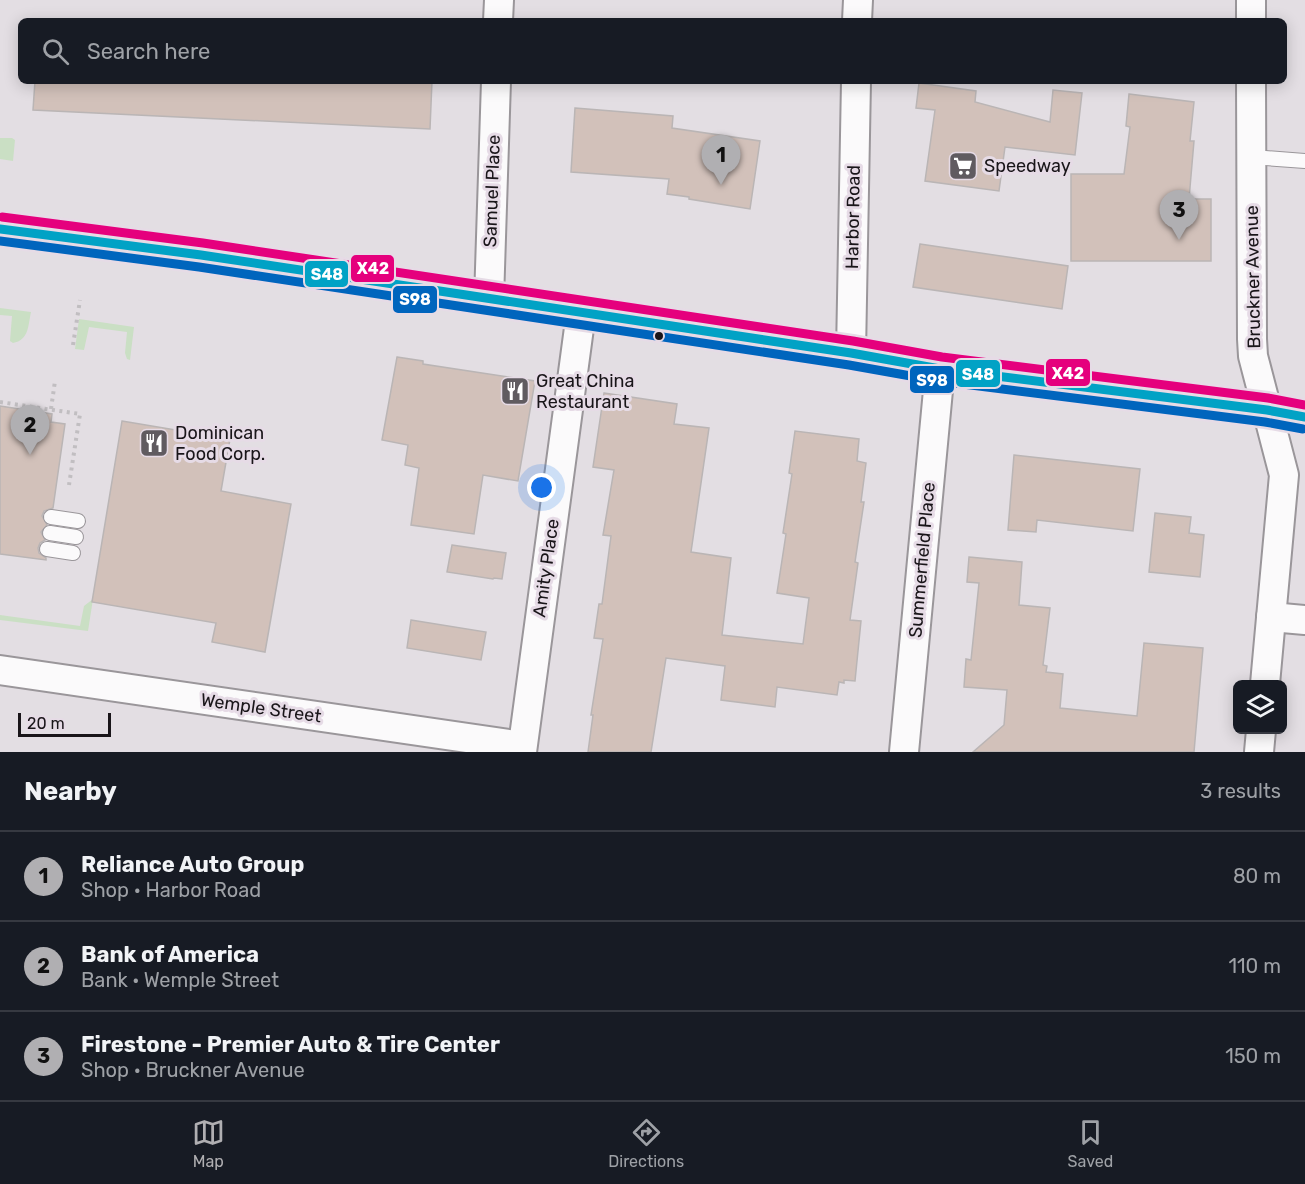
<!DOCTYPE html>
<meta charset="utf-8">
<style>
:root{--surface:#171b24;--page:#242831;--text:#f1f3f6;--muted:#9ea1a6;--line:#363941;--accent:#b0afb2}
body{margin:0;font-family:Rubik,sans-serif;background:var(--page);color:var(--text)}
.controls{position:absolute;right:18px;bottom:18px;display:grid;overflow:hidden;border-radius:9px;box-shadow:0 3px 15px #0003}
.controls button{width:54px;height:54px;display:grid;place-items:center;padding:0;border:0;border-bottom:2px solid var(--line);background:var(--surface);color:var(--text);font:30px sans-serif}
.scale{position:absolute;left:18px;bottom:15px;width:93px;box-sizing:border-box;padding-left:6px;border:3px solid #191519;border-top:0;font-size:16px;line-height:21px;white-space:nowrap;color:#191519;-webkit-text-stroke:4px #e6dbe6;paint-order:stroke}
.you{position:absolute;left:542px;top:488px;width:21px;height:21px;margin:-15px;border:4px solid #fff;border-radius:50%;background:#1a73e8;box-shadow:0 0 0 9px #1a73e833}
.badge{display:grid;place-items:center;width:39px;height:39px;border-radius:50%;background:var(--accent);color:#111;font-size:20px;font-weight:700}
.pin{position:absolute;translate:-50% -50px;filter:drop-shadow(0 2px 3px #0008)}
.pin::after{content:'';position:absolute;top:32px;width:21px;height:18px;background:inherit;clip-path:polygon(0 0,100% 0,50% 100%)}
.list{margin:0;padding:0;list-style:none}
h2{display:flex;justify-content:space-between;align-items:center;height:78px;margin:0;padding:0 24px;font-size:26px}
h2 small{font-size:20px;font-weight:400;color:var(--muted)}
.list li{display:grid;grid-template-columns:39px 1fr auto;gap:18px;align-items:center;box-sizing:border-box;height:90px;padding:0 24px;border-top:2px solid var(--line)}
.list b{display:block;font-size:22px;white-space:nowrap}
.list p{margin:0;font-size:20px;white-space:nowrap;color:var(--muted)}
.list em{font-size:20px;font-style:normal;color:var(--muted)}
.icon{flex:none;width:33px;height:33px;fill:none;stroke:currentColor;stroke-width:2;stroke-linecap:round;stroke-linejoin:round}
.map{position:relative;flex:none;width:1305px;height:752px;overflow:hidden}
.search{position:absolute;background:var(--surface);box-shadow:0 3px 15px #0003;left:18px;right:18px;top:18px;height:66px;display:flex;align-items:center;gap:15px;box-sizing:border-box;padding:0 21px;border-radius:9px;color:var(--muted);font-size:22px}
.sheet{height:348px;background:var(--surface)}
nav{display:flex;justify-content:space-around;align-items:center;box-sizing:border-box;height:84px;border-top:2px solid var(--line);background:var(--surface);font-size:16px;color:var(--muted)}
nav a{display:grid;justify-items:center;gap:3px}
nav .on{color:var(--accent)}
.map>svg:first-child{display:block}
.green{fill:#cadfc4}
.building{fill:#d2c1ba;stroke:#bab5b5;stroke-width:1.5}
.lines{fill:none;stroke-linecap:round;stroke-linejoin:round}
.service-casing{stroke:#9a969a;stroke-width:16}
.minor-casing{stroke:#9a969a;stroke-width:32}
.secondary-casing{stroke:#9a969a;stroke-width:36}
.path{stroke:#c1bec1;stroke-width:4;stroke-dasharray:3 4.5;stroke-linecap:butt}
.service{stroke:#fbfafb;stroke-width:14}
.minor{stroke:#fbfafb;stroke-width:28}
.secondary{stroke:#fbfafb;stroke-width:33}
.bus-1-casing{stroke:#e6dbe6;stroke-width:14}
.bus-2-casing{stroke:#e6dbe6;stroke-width:14}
.bus-3-casing{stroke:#e6dbe6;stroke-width:14}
.bus-1{stroke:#01a2c5;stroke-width:9}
.bus-2{stroke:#0065bd;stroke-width:9}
.bus-3{stroke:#e5007d;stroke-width:9}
.bus-dot{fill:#191519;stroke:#e6dbe6;stroke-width:2}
.labels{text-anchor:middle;stroke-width:6;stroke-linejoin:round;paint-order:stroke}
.poi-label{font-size:18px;fill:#191519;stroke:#e6dbe6;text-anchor:start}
.street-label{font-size:18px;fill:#191519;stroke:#e6dbe6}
.line-badge{stroke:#e6dbe6;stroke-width:2}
.badge-label{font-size:16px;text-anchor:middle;font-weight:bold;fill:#fff}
</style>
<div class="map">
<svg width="1305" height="752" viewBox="0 0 1305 752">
<rect width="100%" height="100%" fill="#e3dee3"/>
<!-- green -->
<g class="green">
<path d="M0 138H12L15 140 13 161 0 159Z"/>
<path d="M0 308 31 312C28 326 29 340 13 343L10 341 12 316 0 315Z"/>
<path d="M79 319 134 327 130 360 127 359 125 353 127 332 89 327 84 350 75 349Z"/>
<path d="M93 599 88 631 0 620V615L80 626 84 606Z"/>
</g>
<!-- building -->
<g class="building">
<path d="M35 81H432L430 129 33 110Z"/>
<path d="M919 83 976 91 975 102 1050 122 1053 90 1082 93 1075 155 1005 147 999 191 925 181 935 110 916 108Z"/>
<path d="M1129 94 1194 102 1190 141H1194L1189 199H1211V261H1071V174H1124L1130 127 1126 126Z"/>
<path d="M575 108 673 116 672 128 760 141 750 209 689 199V197L667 194 669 179 571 172Z"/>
<path d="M920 244 1068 266 1062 309 913 287Z"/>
<path d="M397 357 423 361V364L535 381 518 481 483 475 474 534 411 525 419 468 405 465 408 445 382 440Z"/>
<path d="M604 393 677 404 674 424 709 428 691 552 731 558 722 635 803 644 809 598 777 593 786 534 783 533 792 474 789 473 795 431 859 439 857 461 866 463 861 502H864L855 562 858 563 850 620 861 621 855 681 844 680V683L839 682 837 695 777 687 775 707 721 700 725 666 666 658 651 752H588L593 715H591L603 639 594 638 599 604H602L611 536 603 535 614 470 593 467Z"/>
<path d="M0 406 52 414 51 422 65 424 53 508 44 511 42 516 47 525 41 532 45 540 40 543 38 548 39 553 46 558V560L0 554Z"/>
<path d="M122 421 230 439 221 491 291 504 265 652 212 642 216 623 92 602Z"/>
<path d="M1014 455 1140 469 1133 531 1037 520 1036 532 1008 530Z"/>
<path d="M1155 513 1191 517 1189 533 1204 535 1200 577 1149 572Z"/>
<path d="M452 545 506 553 502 579 494 578 493 579 447 572Z"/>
<path d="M969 557 1022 562 1019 605 1050 608 1043 665 1047 666 1046 672 1063 674 1060 708 1137 716 1144 643 1203 648 1194 752H973L1004 725 1007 690 964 687 966 659 971 660 979 583 967 582Z"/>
<path d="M411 620 486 632 481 660 407 648Z"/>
</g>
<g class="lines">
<!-- service casing -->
<g class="service-casing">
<g id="service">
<path d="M1252 157 1305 161"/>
<path d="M51 517 78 521"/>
<path d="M50 533 76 537"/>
<path d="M47 549 73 553"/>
</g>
</g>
<!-- minor casing -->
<g class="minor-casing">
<g id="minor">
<path d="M1251 0V21"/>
<path d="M498 21 499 0"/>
<path d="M857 21 858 0"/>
<path d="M1251 81 1252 339 1253 356 1284 475 1265 684"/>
<path d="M489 300 496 81"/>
<path d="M851 353 856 81"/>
<path d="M1271 617 1305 620"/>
<path d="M0 670 522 746"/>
<path d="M522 752 581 313"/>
<path d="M904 752 940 369"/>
<path d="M1259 752 1261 730"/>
</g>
</g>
<!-- secondary casing -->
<g class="secondary-casing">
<path id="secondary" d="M0 229 201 255 851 353 940 369 1267 410 1305 417"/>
</g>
<!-- path -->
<g class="path">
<path d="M73 345 80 300"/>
<path d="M0 402 80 414 69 485"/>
<path d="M51 409 55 381"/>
</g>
<!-- service -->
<use href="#service" class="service"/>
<!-- minor -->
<use href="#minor" class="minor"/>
<!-- secondary -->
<use href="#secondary" class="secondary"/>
<!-- bus-1 casing -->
<g class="bus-1-casing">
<path id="bus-1" d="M0 229 201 255 851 353 940 369 1267 410 1305 417"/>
</g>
<!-- bus-2 casing -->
<g class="bus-2-casing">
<path id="bus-2" d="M0 241 199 267 849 365 939 381 1265 422 1303 429"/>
</g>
<!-- bus-3 casing -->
<g class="bus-3-casing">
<path id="bus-3" d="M2 217 203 243 853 341 942 357 1268 398 1305 405"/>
</g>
<!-- bus-1 -->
<use href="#bus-1" class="bus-1"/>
<!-- bus-2 -->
<use href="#bus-2" class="bus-2"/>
<!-- bus-3 -->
<use href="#bus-3" class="bus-3"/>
</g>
<!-- icons -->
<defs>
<g id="supermarket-square" transform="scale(1.5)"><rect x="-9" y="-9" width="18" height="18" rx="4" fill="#605b60" stroke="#e6dbe6"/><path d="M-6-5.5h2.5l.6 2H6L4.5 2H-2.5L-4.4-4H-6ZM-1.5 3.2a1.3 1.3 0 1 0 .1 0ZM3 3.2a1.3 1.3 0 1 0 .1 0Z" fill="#fff"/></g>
<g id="restaurant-square" transform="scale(1.5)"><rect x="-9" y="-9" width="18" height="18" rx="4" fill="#605b60" stroke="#e6dbe6"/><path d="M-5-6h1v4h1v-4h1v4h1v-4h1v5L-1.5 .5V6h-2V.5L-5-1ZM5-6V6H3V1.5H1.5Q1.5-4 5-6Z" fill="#fff"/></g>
</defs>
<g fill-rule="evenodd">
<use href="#supermarket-square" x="963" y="166"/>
<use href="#restaurant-square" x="515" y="391"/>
<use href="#restaurant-square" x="154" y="443"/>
</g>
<!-- markers -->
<circle class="bus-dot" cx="659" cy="336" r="5"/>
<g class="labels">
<!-- poi labels -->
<g class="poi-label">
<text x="984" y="172">Speedway</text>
<text x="536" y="387">Great China<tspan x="536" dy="21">Restaurant</tspan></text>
<text x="175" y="439">Dominican<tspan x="175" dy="21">Food Corp.</tspan></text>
</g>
<!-- street labels -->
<g class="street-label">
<text transform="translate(492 191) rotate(-88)" y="6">Samuel Place</text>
<text transform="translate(853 217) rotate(-89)" y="6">Harbor Road</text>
<text transform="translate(1253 277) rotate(-91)" y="6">Bruckner Avenue</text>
<text transform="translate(922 560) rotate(-85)" y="6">Summerfield Place</text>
<text transform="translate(546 568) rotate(-82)" y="6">Amity Place</text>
<text transform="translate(261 708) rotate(8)" y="6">Wemple Street</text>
</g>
</g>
<g class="line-badge">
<rect x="350" y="254" width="45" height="29" rx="6" fill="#e5007d"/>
<rect x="304" y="260" width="45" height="28" rx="6" fill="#01a2c5"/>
<rect x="392" y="285" width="46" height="29" rx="6" fill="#0065bd"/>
<rect x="1045" y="358" width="46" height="29" rx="6" fill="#e5007d"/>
<rect x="955" y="359" width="46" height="29" rx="6" fill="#01a2c5"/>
<rect x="909" y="365" width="46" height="29" rx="6" fill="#0065bd"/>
</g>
<g class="badge-label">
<text x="373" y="274">X42</text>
<text x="327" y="280">S48</text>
<text x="415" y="305">S98</text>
<text x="1068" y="379">X42</text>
<text x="978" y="380">S48</text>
<text x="932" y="386">S98</text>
</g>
</svg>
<div class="controls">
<button><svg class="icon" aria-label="layers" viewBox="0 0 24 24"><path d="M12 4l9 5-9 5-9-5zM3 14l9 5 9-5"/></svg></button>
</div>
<div class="scale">20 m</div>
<div class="you"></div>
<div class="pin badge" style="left:721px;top:185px">1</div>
<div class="pin badge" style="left:30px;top:455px">2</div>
<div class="pin badge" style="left:1179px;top:240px">3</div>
<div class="search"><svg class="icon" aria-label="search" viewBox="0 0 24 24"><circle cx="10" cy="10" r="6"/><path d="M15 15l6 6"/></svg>Search here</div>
</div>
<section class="sheet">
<h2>Nearby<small>3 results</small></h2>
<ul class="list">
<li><span class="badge">1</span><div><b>Reliance Auto Group</b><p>Shop · Harbor Road</p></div><em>80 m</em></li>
<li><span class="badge">2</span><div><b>Bank of America</b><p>Bank · Wemple Street</p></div><em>110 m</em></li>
<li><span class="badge">3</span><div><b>Firestone - Premier Auto &amp; Tire Center</b><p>Shop · Bruckner Avenue</p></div><em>150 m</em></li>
</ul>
</section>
<nav>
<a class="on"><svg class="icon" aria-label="map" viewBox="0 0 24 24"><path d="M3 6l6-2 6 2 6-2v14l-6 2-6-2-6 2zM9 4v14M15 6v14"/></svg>Map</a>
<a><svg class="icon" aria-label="directions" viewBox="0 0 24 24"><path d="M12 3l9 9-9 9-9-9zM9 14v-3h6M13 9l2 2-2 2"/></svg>Directions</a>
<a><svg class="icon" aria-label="saved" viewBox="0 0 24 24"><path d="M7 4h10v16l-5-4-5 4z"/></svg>Saved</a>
</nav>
